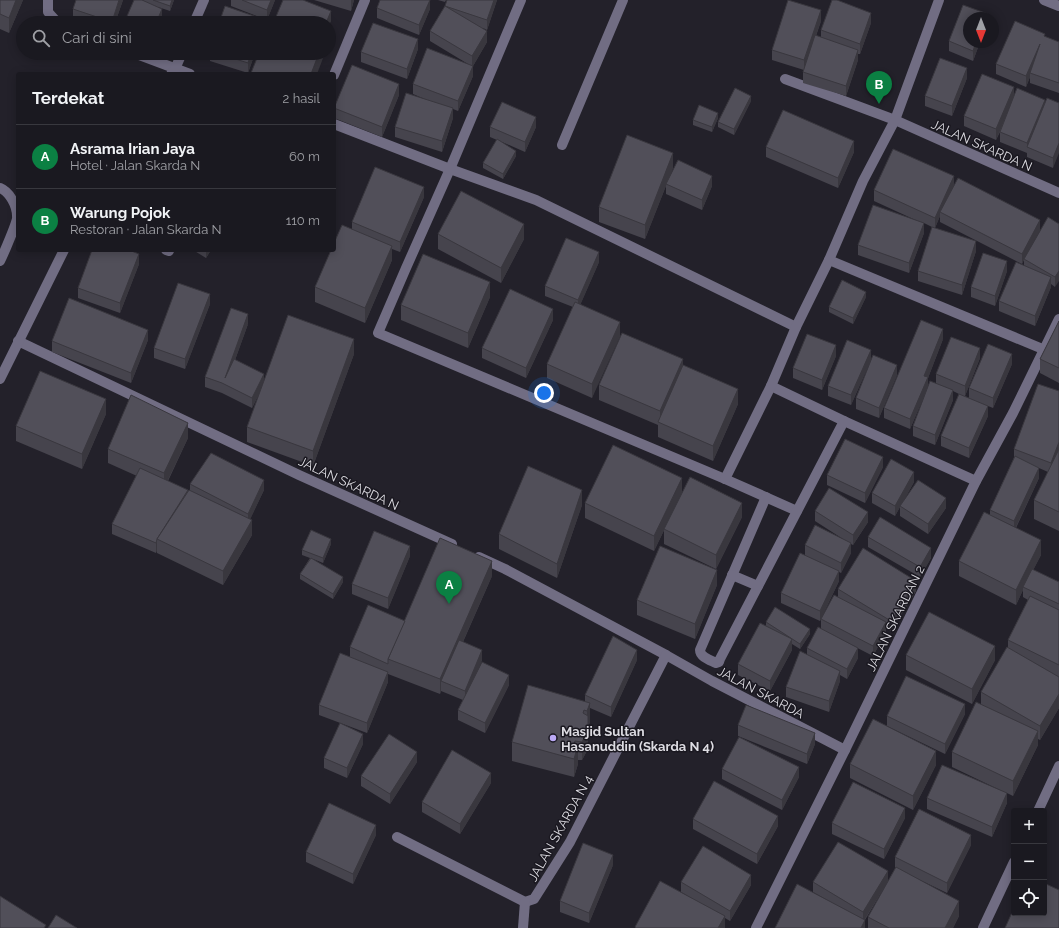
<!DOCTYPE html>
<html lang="id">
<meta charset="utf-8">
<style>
:root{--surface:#1a1920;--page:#27262d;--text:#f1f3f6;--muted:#9fa0a5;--line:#38383e;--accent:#0b8043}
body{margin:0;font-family:Raleway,sans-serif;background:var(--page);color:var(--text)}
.controls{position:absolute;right:12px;bottom:12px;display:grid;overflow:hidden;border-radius:4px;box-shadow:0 2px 10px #0003}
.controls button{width:36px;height:36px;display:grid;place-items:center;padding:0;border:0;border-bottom:1px solid var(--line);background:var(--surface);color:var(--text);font:20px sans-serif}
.compass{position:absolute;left:963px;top:12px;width:36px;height:36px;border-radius:50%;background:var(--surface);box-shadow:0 2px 10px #0003;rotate:180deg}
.you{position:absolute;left:544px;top:393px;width:14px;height:14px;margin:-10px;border:3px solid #fff;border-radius:50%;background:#1a73e8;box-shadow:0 0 0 6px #1a73e833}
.badge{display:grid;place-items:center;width:26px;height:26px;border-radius:50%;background:var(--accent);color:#fff;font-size:13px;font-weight:700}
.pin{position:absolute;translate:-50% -33px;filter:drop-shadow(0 1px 2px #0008)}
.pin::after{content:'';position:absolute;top:21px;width:14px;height:12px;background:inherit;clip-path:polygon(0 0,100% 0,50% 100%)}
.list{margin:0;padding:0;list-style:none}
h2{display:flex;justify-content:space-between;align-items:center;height:52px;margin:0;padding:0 16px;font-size:17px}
h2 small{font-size:13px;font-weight:400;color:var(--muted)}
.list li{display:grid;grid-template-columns:26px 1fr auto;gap:12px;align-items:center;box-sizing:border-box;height:64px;padding:0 16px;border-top:1px solid var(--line)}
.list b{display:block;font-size:15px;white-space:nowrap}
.list p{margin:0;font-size:13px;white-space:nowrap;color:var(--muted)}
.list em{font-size:13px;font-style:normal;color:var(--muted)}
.icon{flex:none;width:22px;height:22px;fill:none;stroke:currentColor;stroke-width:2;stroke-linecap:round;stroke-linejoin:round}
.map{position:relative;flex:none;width:1059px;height:928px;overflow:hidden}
.search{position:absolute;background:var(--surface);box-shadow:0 2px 10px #0003;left:16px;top:16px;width:320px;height:44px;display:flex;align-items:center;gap:10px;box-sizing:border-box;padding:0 14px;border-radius:22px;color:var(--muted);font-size:15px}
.panel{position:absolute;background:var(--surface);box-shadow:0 2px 10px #0003;left:16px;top:72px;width:320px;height:180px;border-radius:4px}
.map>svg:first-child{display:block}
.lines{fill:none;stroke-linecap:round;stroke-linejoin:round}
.minor{stroke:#716d83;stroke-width:10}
.wall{fill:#46444d}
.shaded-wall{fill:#39373e}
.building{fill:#514f59;stroke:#39373e}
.poi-dot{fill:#bcaaf6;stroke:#1a1820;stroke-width:1.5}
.labels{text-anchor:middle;stroke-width:3;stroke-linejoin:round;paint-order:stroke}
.street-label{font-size:13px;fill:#dddce2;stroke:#1a1820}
.poi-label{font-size:13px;font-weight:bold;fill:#dddce2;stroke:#1a1820;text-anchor:start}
</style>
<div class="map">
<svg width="1059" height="928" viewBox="0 0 1059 928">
<rect width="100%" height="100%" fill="#23212a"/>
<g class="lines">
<!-- minor -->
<g class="minor">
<path d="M48 0V12L58 23"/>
<path d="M521 0 450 169 406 268 378 333 725 479 797 511"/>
<path d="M1044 0 1059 6"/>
<path d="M194 23 204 0"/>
<path d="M134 53 190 74"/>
<path d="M171 74 175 69 182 53"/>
<path d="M334 75 365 0"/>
<path d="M785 79 895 120 1059 193"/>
<path d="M334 124 450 169 536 200 796 327"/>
<path d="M562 145 623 0"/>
<path d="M0 188C10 192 17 206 17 216 18 221 3 255 0 261"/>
<path d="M166 250 169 251"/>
<path d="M829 260 1045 350"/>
<path d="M18 341 299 475 452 544"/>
<path d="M0 379 64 250"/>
<path d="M771 386 844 421"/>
<path d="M725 479 771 386 796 327 829 260 863 181 895 120 939 0"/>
<path d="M766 497 700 650C700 657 710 660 716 663L719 662 720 659 844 421 976 481"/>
<path d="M479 557 505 569 666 655 712 681 845 750"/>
<path d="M732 575 758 586"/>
<path d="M1038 811 1059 766"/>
<path d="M397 837 525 902 534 899 570 842 666 655"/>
<path d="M523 928 525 902"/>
<path d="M756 928 845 750 976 481 1013 413 1059 319"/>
<path d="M983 928 1014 862"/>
</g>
</g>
<!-- wall -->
<g class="wall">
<path d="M0 0H23L9 33 0 29Z"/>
<path d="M123 0 115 23H86L73 19V9Z"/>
<path d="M143 0H174L170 11 158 7 162 19Z"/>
<path d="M231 0H275L267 20 263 19V23L262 18 231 6Z"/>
<path d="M314 0H354L351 11Z"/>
<path d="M438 0H446L445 2Z"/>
<path d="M497 0 487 30 483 28 487 42 473 66V76L458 111 453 109V118L442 152 395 137V127L427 100 413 94V84L468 64 430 41V31L445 6Z"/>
<path d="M377 8 430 9 419 35 377 18Z"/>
<path d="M988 18 969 42H980L973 61 949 51V41Z"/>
<path d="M275 19 331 21 329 23H271L275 20Z"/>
<path d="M821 21 816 36 821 38V30L871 23 860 54H858V60L846 96 803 83V72L804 70 772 60V50Z"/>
<path d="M1045 37 1059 42V93L1030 83V77L1026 87 996 74V64Z"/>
<path d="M418 49 407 79 361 62V52Z"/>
<path d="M210 53H255L248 73 210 61Z"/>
<path d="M967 78 952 116 925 106V96Z"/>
<path d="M399 95 382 137 334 118V108Z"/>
<path d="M1014 96 1045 104 1059 103 1053 168 1027 157V153L1000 142V132L996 140 964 126V116Z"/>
<path d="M751 101 734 135 718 127V122Z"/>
<path d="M718 118 712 132 693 125V120Z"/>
<path d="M490 127H536L525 152 502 142 516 156 503 179 483 168V163L497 140 490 137Z"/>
<path d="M766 147 854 152 838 188 766 157Z"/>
<path d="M673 168 645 239 599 222V207Z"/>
<path d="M666 184 712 186 702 210 666 194Z"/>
<path d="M954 186 1040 230 1031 247 1059 224 1055 287 1051 284V287L1035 326 999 311V301L1024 266V260L1022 264 940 222V216L935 228 976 251 962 295 918 281V271L932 227 924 223V233L909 273 858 255V245L922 223 874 201V190Z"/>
<path d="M424 197 400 252 392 249V260L365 323 315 302V287L352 229V222Z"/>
<path d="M438 234 524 239 501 283 438 249Z"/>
<path d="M193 250H211L206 258Z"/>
<path d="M599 262 580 305 620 322 592 398 547 378V364L573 307 545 296V286Z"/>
<path d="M139 264 120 313 78 298V288Z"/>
<path d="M1007 271 995 306 971 297V287Z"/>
<path d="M490 297 468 348 401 320V305Z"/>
<path d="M866 297 853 324 829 312V307Z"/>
<path d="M210 304 185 369 154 358V348Z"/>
<path d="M553 320 526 378 482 358V348Z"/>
<path d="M1059 321V383L1040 373V359Z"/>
<path d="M248 324 235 360 264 382 354 354 313 466 247 442V427L261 390 252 408 222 393 205 387V377Z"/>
<path d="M943 339 928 378V387L910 429 884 418V408Z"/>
<path d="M148 340 131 383 52 352V341Z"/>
<path d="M836 356 822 390 793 378V368Z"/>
<path d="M980 358 965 396 969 398V388L1012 364 993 408 988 406V416L969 458 941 446V436L959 394 953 391V400L935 445 913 436V426L936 383V374Z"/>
<path d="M871 360 851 405 828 396V386Z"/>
<path d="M683 365 738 404 713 461 658 437V425L599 400V385Z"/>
<path d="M897 375 879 418 856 409V398Z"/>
<path d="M1059 391V531L1034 519V500L1048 472 1039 468V478L1016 528 1041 555 1033 570 1059 582V708L1040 740 1038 739V745L1013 796 1007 793V803L992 837 927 809V798L1002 791 952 767V752L981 704V692L1008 648V640L1028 600 1023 597V590L1016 605 959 576V561L990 515V510L1014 458V449Z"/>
<path d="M106 414 82 469 16 441V426Z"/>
<path d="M188 438 168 481 188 491H190V484L264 490 250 519 252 535 223 585 157 553V550L156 553 112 534V524L137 476 108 463V449Z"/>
<path d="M883 467 865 503 827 485V475Z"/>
<path d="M914 482 904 500 946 508 928 534 900 516V507L895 516 872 503V493Z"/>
<path d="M682 493 654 551 585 518V503Z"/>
<path d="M582 505 557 578 499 549V534Z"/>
<path d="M815 511 868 522 853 545 851 544V553L841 573 839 572V581L820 621 781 603V593L805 555V545L843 539 815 521Z"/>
<path d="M742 517 716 569 664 544V529Z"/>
<path d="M868 537 931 558 920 577 868 547Z"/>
<path d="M331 544 323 563 313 559 343 582 333 599 300 579V574L310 558 302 555V550Z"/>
<path d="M410 556 388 609 352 594V584Z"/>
<path d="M492 576 463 642 482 660 475 677 509 685 485 733 458 720V710L463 700 441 691 440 694 388 674V682L367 733 319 715V705L350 657V647L405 621Z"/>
<path d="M717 585 695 639 637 615V600Z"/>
<path d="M838 589 916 591 891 631 886 628V632L873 656 836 637 858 658 847 679 840 675V681L829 712 786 697V687L807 654V648L821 629V619L838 597Z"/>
<path d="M766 622 810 634 800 649 792 644V650L770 691 738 675V664L766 626Z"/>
<path d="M906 655 995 660 972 704 906 670Z"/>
<path d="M637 660 611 717 590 708V722L588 727V749L582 760H578V764L574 777 512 761V742L585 701V695Z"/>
<path d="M965 714 945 754 887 726V716Z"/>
<path d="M738 725 815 744 807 764 738 736Z"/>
<path d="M363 744 347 778 324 768V758Z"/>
<path d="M417 762 390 804 361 786V776Z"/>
<path d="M850 764 936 765 913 810 850 778Z"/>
<path d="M722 769 799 777 782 810 722 779Z"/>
<path d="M491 783 460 834 422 812V802Z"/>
<path d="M905 818 884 859 832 834V823Z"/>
<path d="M693 819 778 826 757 864 693 829Z"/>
<path d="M376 835 353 884 306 862V852Z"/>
<path d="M971 845 947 893 918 879 959 916 953 928H868V917L896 867H895V857Z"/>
<path d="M613 865 589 923 560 912V901Z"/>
<path d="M888 881 865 920V928H775L827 900 813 892V882Z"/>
<path d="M681 882 751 885 730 921 725 918V928H635V927L693 899 681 892Z"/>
</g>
<!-- shaded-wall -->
<g class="shaded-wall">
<path d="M16 0H23L9 33V18Z"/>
<path d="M119 0H123L115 23H112Z"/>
<path d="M172 0H174L170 11V6Z"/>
<path d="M271 0H275L267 20V10Z"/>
<path d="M351 0H354L351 11Z"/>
<path d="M430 0V9L419 35V25Z"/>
<path d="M494 0H497L487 30V20Z"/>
<path d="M162 9V19L160 23H156Z"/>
<path d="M821 10V21L804 70V60Z"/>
<path d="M331 11V21L329 26V23H326Z"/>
<path d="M871 13V23L860 54V44Z"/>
<path d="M487 31V42L473 66V76L458 111V101L472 66V56Z"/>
<path d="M418 39V49L407 79V69Z"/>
<path d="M976 42H980L973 61V51Z"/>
<path d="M1040 44 1030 73V77L1026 87V76Z"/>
<path d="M858 50V60L846 96V86Z"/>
<path d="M251 53H255L248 73V63Z"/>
<path d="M319 53H325L317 74H311Z"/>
<path d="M967 68V78L952 116V106Z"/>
<path d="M399 84V95L382 137V127Z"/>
<path d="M1014 87V97L996 140V129Z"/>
<path d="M751 96V101L734 135V129Z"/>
<path d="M1045 100V110L1027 147V143Z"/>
<path d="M453 108V118L442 152V141Z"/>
<path d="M718 113V118L712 132V127Z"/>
<path d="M536 117V127L525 152V142Z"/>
<path d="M854 141V152L838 188V178Z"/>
<path d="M1059 143V153L1053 168V158Z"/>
<path d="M516 151V156L503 179V174Z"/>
<path d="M673 153V168L645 239V225Z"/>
<path d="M712 176V186L702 210V200Z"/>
<path d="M954 176V186L940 212V216L935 228V218Z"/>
<path d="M424 187V197L400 252V242Z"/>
<path d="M1040 220V230L1025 259H1024L1022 264V254Z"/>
<path d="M924 223V233L909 273V263Z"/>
<path d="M524 224V239L501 283V268Z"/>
<path d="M976 241V251L962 295V285Z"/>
<path d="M392 246V260L365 323V308Z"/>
<path d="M206 250H211L206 258Z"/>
<path d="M599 252V262L578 310V300Z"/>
<path d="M139 254V264L120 313V303Z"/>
<path d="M1007 261V271L995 306V296Z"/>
<path d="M1059 271V281L1055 287V277Z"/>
<path d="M1051 277V287L1035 326V316Z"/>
<path d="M490 282V297L468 348V333Z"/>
<path d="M866 292V297L853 324V318Z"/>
<path d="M210 294V304L185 369V359Z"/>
<path d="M553 309V320L526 378V368Z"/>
<path d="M248 314V324L226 385 225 378Z"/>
<path d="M620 322V337L592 398V384Z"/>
<path d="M943 329V339L928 378V387L910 429V419L924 376Z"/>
<path d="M148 330V340L131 383V373Z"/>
<path d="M354 339V354L313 466V451Z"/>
<path d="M836 345V356L822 390V380Z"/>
<path d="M980 348V358L965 396V386Z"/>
<path d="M871 350V360L851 405V395Z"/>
<path d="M1012 354V364L993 408V398Z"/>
<path d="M683 359V373L660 423V411Z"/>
<path d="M897 365V375L879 418V408Z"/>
<path d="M264 374V384L252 408V398Z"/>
<path d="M738 389V404L713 461V446Z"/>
<path d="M953 390V400L935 445V435Z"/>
<path d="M106 399V414L82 469V454Z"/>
<path d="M988 406V416L969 458V448Z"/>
<path d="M188 423V438L164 488V473Z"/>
<path d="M1059 442V452L1051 473V463Z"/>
<path d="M883 457V467L865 503V493Z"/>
<path d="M1039 468V478L1014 531V521Z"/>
<path d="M914 472V482L901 506H900V507L895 516V506Z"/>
<path d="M682 478V493L654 551V536Z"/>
<path d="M264 480V490L248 524V514Z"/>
<path d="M582 490V505L557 578V564Z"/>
<path d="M946 498V508L928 534V524Z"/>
<path d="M742 503V517L716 569V555Z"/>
<path d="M868 512V522L853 545V535Z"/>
<path d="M252 520V535L223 585V571Z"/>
<path d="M331 539V544L323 563V558Z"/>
<path d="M157 540V550L156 553V543Z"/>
<path d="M1041 540V555L1024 588 1023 587V590L1016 605V590Z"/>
<path d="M851 543V553L841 573V563Z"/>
<path d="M410 546V556L388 609V598Z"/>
<path d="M931 548V558L920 577V567Z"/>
<path d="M492 561V576L445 682 441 681V691L440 694V679Z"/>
<path d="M717 570V585L695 639V624Z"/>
<path d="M839 571V581L820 621V611Z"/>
<path d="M343 577V582L333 599V594Z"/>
<path d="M916 581V591L891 631V621Z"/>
<path d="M886 622V632L873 656V646Z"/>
<path d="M810 629V634L800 649V644Z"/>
<path d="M792 639V650L770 691V681Z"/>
<path d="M995 646V660L972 704V689Z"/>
<path d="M858 648V658L847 679V669Z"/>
<path d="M482 650V660L465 701V691Z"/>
<path d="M637 650V660L611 717V707Z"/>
<path d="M840 671V681L829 712V701Z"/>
<path d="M388 672V682L367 733V723Z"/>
<path d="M509 675V685L485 733V723Z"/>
<path d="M1059 694V708L1040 740V726Z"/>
<path d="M590 703V722L587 730V711Z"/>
<path d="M965 704V714L945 754V744Z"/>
<path d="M588 730V749L582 760V742Z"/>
<path d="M1038 731V745L1013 796V781Z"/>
<path d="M815 733V744L807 764V754Z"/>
<path d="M363 734V744L347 778V768Z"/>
<path d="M575 741V753L578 745V764L574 777V744Z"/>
<path d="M936 751V765L913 810V796Z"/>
<path d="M417 752V762L390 804V794Z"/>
<path d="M799 767V777L782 810V800Z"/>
<path d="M491 773V783L460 834V824Z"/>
<path d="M1007 793V803L992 837V827Z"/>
<path d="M905 808V818L884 859V849Z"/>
<path d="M778 816V826L757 864V854Z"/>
<path d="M376 825V835L353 884V874Z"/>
<path d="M971 835V845L947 893V883Z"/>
<path d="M613 855V865L589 923V913Z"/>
<path d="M888 871V881L863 922V912Z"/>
<path d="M751 875V885L730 921V911Z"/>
<path d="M959 901V916L953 928H945Z"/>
<path d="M725 916V928H718Z"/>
<path d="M865 920V928H861Z"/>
</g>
<!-- building -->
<g class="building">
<path d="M0 0H16L9 18 0 14Z"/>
<path d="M76 0H119L112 22 73 9Z"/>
<path d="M134 0H142L162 9 156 23H124Z"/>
<path d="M153 0H172L170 6Z"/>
<path d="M242 0H271L267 10Z"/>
<path d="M283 0H303L331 11 326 23H287L275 19Z"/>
<path d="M380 0H430L419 25 377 8Z"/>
<path d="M447 0H494L487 20 445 6Z"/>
<path d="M788 0 821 10 804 60 772 50Z"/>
<path d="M832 0H837L871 13 860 44 821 30Z"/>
<path d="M963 5 988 14 986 18H969V42H976L973 51 949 41Z"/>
<path d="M225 6 263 19 261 23H219Z"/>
<path d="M445 6 487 31 472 56 430 31Z"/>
<path d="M272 19 282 23H271Z"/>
<path d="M1015 21 1045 34 1044 36 1059 42V83L1030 73 1040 44 1026 76 996 64Z"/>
<path d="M373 23 418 39 407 69 361 52Z"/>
<path d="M815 35 858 50 846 86 803 72Z"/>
<path d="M427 48 473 66 458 101 413 84Z"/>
<path d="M217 53H251L248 63Z"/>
<path d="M259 53H319L311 74H253L251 73Z"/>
<path d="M940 58 967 68 952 106 925 96Z"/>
<path d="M352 65 399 84 382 127 334 108Z"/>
<path d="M982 74 1014 87 996 129 964 116Z"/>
<path d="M735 88 751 96 734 129 718 122Z"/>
<path d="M1017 88 1045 100 1027 143 1000 132Z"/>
<path d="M406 93 453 108 442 141 395 127Z"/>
<path d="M1047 98 1059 103V143L1053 158 1027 147Z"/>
<path d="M502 102 536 117 525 142 490 127Z"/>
<path d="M699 105 718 113 712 127 693 120Z"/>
<path d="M783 110 854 141 838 178 766 147Z"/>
<path d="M627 135 673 153 645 225 599 207Z"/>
<path d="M497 139 516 151 503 174 483 163Z"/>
<path d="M893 149 954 176 935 218 874 190Z"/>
<path d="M678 160 712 176 702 200 666 184Z"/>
<path d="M375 167 424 187 400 242 352 222Z"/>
<path d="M958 178 1040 220 1022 254 940 212Z"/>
<path d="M461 191 524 224 501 268 438 234Z"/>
<path d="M873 205 924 223 909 263 858 245Z"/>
<path d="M1048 217 1059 224V271L1055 277 1024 259Z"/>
<path d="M342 225 392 246 365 308 315 287 331 250H334V243Z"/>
<path d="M932 227 976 241 962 285 918 271Z"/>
<path d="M566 238 599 252 578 300 545 286Z"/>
<path d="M92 250H129L139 254 120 303 78 288Z"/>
<path d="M983 253 1007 261 995 296 971 287Z"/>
<path d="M423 254 490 282 468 333 401 305Z"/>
<path d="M1016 262 1051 277 1035 316 999 301Z"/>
<path d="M842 280 866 292 853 318 829 307Z"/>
<path d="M178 283 210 294 185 359 154 348Z"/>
<path d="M510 289 553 309 526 368 482 348Z"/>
<path d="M69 298 148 330 131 373 52 341Z"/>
<path d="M575 302 620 322 592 384 547 364Z"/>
<path d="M231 308 248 314 225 378 234 359 264 374 252 398 222 383 205 377Z"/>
<path d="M288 315 354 339 313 451 247 427Z"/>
<path d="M921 320 943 329 924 376 928 377 910 419 884 408Z"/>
<path d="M1059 321V368L1040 359Z"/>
<path d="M622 333 683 359 660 411 599 385Z"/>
<path d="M807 334 836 345 822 380 793 368Z"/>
<path d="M951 337 980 348 965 386 936 374Z"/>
<path d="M847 340 871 350 851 395 828 386Z"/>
<path d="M988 344 1012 354 993 398 969 388Z"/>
<path d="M873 355 897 365 879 408 856 398Z"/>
<path d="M683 365 738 389 713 446 658 422Z"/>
<path d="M40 371 106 399 82 454 16 426Z"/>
<path d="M930 381 953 390 935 435 913 426Z"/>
<path d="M1038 384 1059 391V442L1051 463 1014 449Z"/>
<path d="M959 394 988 406 969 448 941 436Z"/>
<path d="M131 395 188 423 164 473 108 449Z"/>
<path d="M845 439 883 457 865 493 827 475Z"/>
<path d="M613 445 682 478 654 536 585 503Z"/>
<path d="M1059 449V512L1034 500Z"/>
<path d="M211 453 264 480 248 514 190 484Z"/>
<path d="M1015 456 1039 468 1014 521 990 510Z"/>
<path d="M891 459 914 472 895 506 872 493Z"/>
<path d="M528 466 582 490 557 564 499 534Z"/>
<path d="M140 468 188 490 157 539 156 543 112 524Z"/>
<path d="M690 477 742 503 716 555 664 529Z"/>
<path d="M918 480 946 498 928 524 900 506Z"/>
<path d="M829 488 868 512 853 535 815 511Z"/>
<path d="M189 490 252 520 223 571 157 539Z"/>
<path d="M984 512 1041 540 1016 590 959 561Z"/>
<path d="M880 517 931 548 920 567 868 537Z"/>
<path d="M815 525 851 543 841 563 805 545Z"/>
<path d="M311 530 331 539 323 558 302 550Z"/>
<path d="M374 531 410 546 388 598 352 584Z"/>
<path d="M440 538 492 561 440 679 388 659Z"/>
<path d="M660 546 717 570 695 624 637 600Z"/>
<path d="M863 548 916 581 891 621 838 589Z"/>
<path d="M800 553 839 571 820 611 781 593Z"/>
<path d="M311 558 343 577 333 594 300 574Z"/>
<path d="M1032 569 1059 582V604L1023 587Z"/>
<path d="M834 595 886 622 873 646 821 619Z"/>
<path d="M1030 596 1059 610V665L1008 640Z"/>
<path d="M368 605 405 621 388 659V664L350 647Z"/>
<path d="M775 607 810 629 800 644 766 622Z"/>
<path d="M929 612 995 646 972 689 906 655Z"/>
<path d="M760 623 792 639 770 681 738 664Z"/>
<path d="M818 627 858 648 847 669 807 648Z"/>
<path d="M613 636 637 650 611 707 585 695Z"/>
<path d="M459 640 482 650 465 691 441 681Z"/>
<path d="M1007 647 1059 677V694L1040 726 981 692Z"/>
<path d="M800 651 840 671 829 701 786 687Z"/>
<path d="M340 653 388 672 367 723 319 705Z"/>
<path d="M482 662 509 675 485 723 458 710Z"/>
<path d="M906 676 965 704 945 744 887 716Z"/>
<path d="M528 685 590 703 587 711 584 710 583 713 588 716V730L582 742 575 741 574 744 578 745 574 759 512 742Z"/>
<path d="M976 702 1038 731 1013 781 952 752Z"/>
<path d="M746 705 815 733 807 754 738 725Z"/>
<path d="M873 719 936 751 913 796 850 764Z"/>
<path d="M340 723 363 734 347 768 324 758Z"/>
<path d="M389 734 417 752 390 794 361 776Z"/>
<path d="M739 737 799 767 782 800 722 769Z"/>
<path d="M452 750 491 773 460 824 422 802Z"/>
<path d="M942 765 1007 793 992 827 927 798Z"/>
<path d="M714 781 778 816 757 854 693 819Z"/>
<path d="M853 782 905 808 884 849 832 823Z"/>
<path d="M329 803 376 825 353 874 306 852Z"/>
<path d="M919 809 971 835 947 883 895 857Z"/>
<path d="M838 842 888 871 863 912 813 882Z"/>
<path d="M583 843 613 855 589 913 560 901Z"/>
<path d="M703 846 751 875 730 911 681 882Z"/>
<path d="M896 867 959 901 945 928H889L868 917Z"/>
<path d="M660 881 725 916 718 928H636L635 927Z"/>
<path d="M1044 883 1059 890V928H1005L1014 908V913H1044Z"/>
<path d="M797 884 865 920 861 928H775Z"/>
<path d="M0 896 46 925 44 928H0Z"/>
<path d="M56 915 77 928H48Z"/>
</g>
<!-- markers -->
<circle class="poi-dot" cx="553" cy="738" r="4"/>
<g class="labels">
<!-- street labels -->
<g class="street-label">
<text transform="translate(982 145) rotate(24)" y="5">JALAN SKARDA N</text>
<text transform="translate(349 483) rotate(25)" y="5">JALAN SKARDA N</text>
<text transform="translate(895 618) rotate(-64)" y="5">JALAN SKARDAN 2</text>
<text transform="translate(761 692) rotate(28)" y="5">JALAN SKARDA</text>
<text transform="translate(560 828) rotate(-61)" y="5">JALAN SKARDA N 4</text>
</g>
<!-- poi labels -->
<g class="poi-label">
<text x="561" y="736">Masjid Sultan<tspan x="561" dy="15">Hasanuddin (Skarda N 4)</tspan></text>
</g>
</g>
</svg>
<div class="controls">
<button>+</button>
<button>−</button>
<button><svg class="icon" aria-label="locate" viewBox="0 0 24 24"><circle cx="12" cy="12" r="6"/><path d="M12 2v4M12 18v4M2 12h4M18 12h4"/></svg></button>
</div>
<svg class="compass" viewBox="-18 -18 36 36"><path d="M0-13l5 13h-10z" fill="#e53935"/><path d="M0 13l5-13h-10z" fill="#9fa0a5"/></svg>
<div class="you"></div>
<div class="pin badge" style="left:449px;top:604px">A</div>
<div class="pin badge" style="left:879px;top:104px">B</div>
<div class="search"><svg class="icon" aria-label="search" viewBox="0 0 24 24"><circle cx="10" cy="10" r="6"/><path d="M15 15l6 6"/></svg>Cari di sini</div>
<section class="panel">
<h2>Terdekat<small>2 hasil</small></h2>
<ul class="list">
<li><span class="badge">A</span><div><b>Asrama Irian Jaya</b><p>Hotel · Jalan Skarda N</p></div><em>60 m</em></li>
<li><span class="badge">B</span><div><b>Warung Pojok</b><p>Restoran · Jalan Skarda N</p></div><em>110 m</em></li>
</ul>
</section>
</div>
